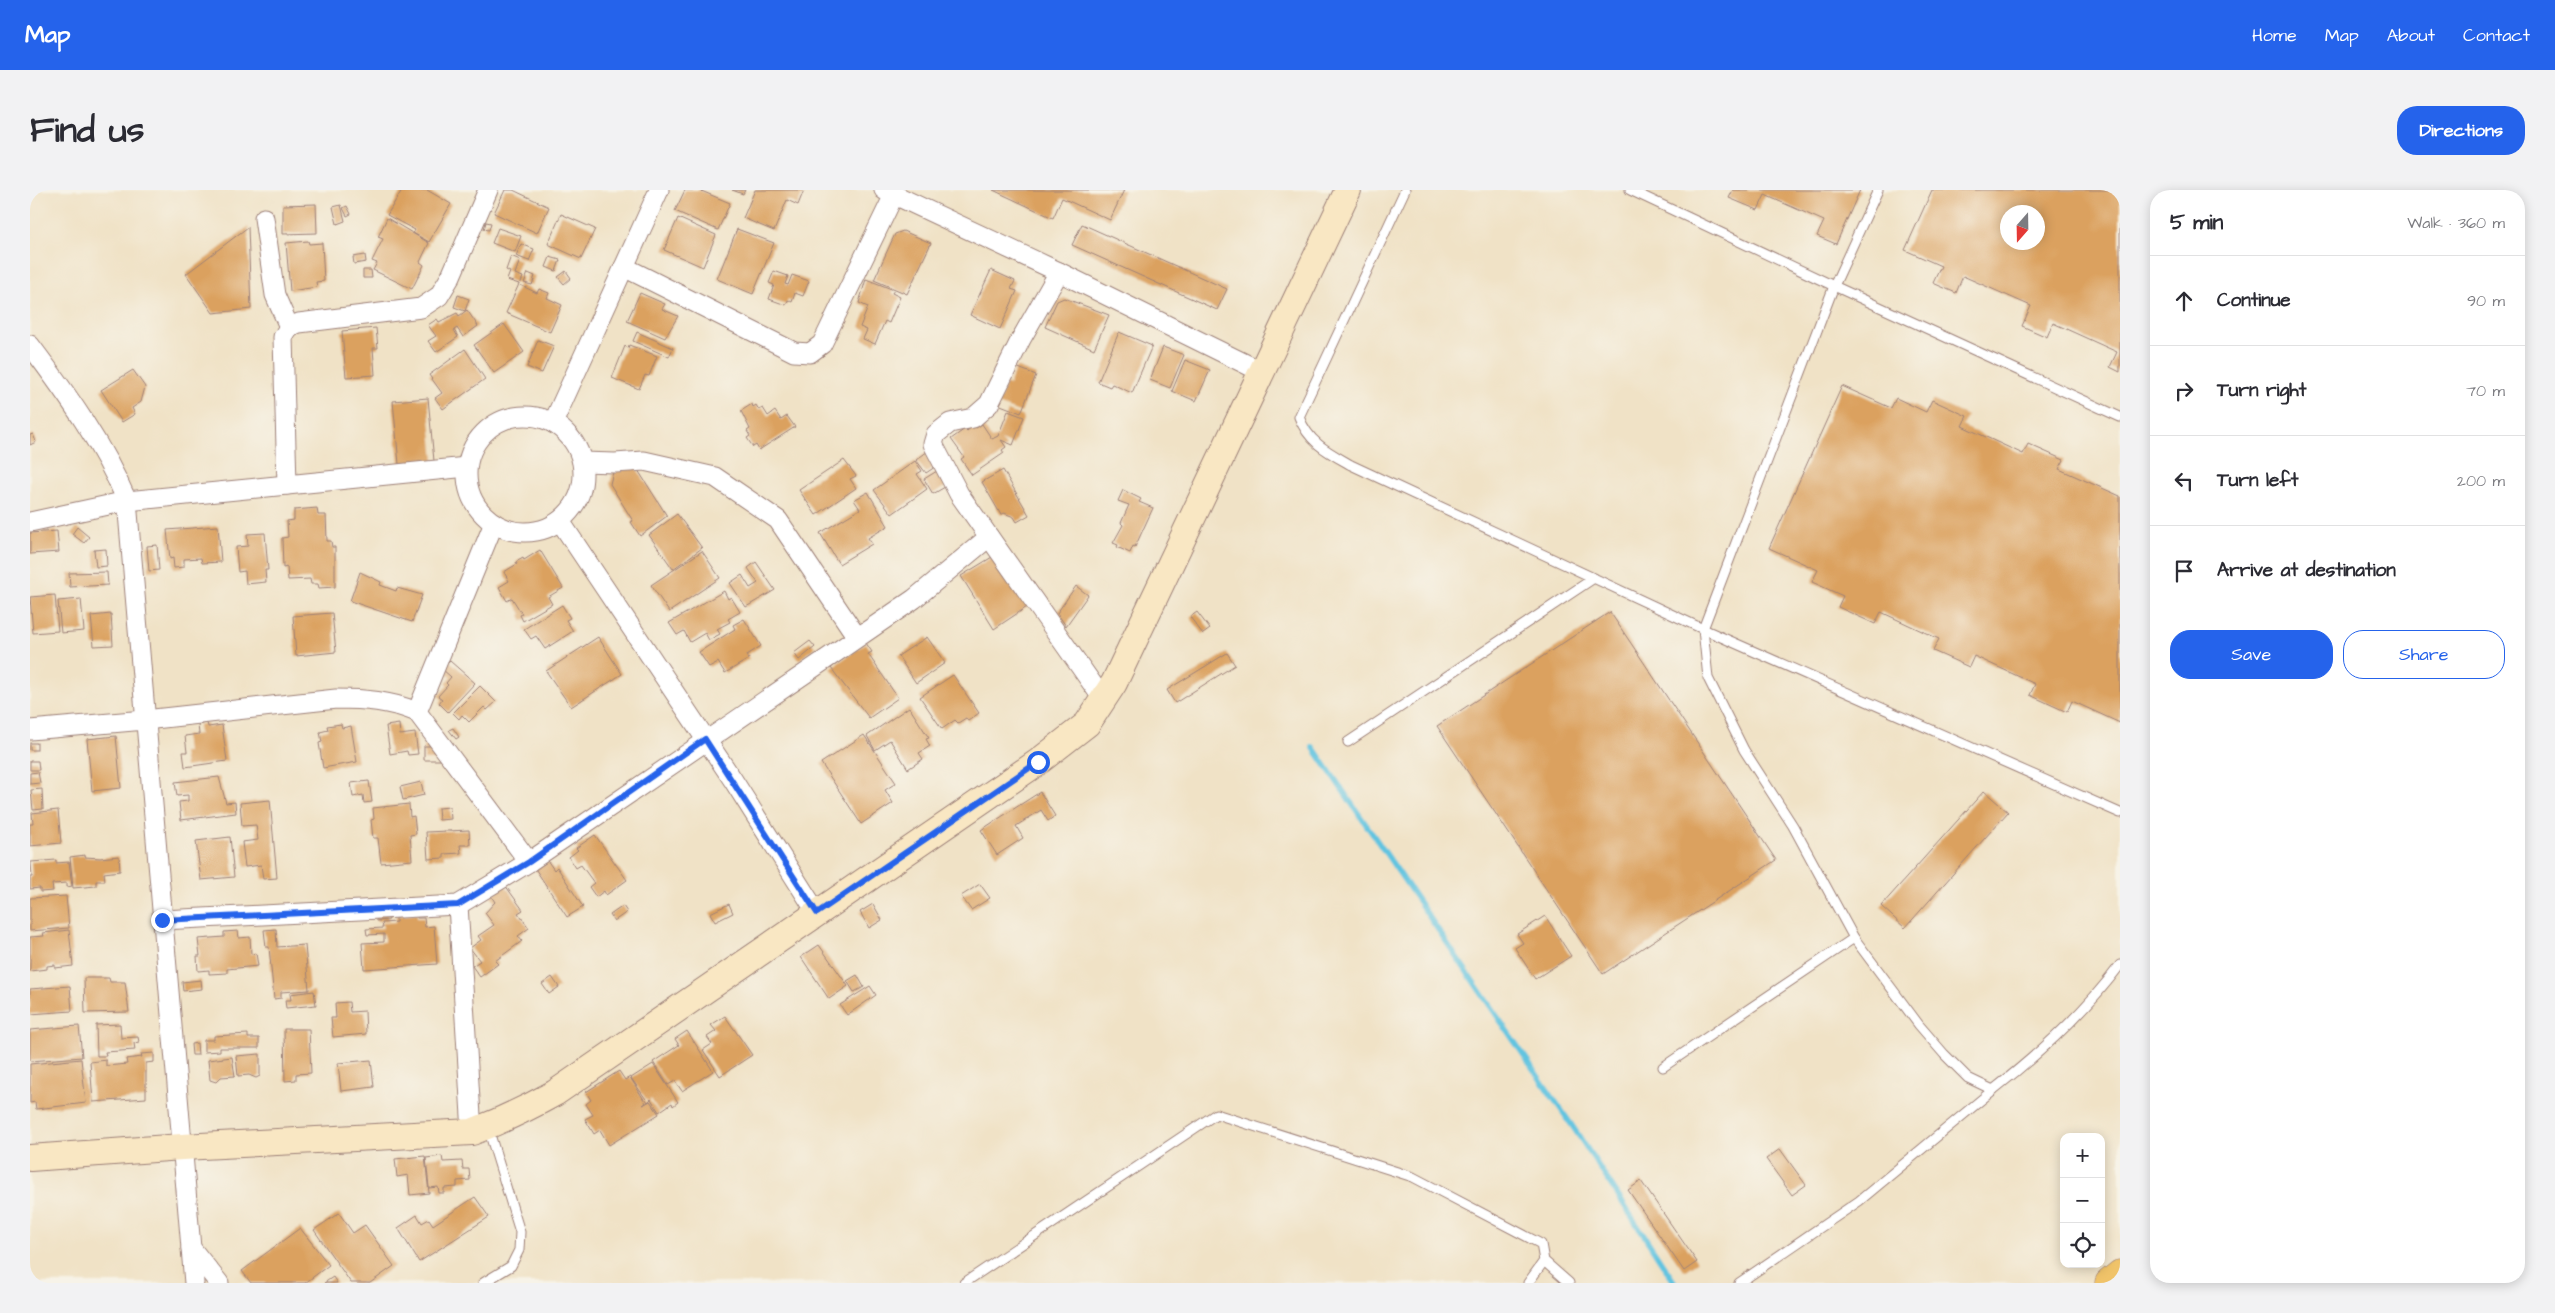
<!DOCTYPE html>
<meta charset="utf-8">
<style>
:root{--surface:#fff;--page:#f2f2f3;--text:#2b2b33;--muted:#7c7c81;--line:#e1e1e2;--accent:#2563eb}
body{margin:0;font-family:"Architects Daughter",sans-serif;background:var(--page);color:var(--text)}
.controls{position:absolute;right:15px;bottom:15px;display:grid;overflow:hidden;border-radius:10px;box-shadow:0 2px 12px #0003}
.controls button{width:45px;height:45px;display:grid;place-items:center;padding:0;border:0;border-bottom:1px solid var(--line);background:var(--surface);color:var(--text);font:25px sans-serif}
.compass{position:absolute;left:1970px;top:15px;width:45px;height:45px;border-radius:50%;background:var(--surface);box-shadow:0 2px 12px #0003;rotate:200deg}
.stop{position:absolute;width:15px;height:15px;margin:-11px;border:4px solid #2563eb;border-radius:50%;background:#fff}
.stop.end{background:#2563eb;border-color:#fff;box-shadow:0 1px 5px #0008}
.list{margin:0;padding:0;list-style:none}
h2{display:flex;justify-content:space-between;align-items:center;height:65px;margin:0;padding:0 20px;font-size:21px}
h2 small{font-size:16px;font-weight:400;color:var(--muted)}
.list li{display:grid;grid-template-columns:32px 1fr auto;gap:15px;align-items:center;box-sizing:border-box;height:90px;padding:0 20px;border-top:1px solid var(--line)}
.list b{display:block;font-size:19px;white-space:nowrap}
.list em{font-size:16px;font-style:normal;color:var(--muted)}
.actions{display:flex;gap:10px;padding:15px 20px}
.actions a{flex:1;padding:11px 0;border:1px solid var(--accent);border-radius:20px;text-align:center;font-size:18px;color:var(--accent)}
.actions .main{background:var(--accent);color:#fff}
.icon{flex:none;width:28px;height:28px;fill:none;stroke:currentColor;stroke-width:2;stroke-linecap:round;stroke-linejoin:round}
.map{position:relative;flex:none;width:2090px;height:1093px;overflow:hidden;border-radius:20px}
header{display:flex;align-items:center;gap:30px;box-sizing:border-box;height:70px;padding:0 25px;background:var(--accent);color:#fff}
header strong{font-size:24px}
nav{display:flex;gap:28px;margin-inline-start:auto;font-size:18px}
.intro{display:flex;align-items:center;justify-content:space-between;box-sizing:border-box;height:120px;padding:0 30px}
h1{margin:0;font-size:35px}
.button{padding:12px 22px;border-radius:20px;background:var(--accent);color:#fff;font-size:18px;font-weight:700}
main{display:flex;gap:30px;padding:0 30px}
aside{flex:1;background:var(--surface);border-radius:20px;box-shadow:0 2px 12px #0003}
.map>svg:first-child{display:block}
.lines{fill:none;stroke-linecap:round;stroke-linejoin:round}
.stream{stroke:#62c4e0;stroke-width:5.5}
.building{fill:#dba15f;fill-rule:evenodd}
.lane-casing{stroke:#9d8078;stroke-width:11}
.street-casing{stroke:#9d8078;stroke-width:21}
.secondary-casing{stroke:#9d8078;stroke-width:28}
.primary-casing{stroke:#9d8078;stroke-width:29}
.lane{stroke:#fff;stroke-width:9}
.street{stroke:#fff;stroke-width:19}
.secondary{stroke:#f9e7c3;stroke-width:26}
.primary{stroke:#f0c369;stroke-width:28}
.route{stroke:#2563eb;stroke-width:6}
</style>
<header>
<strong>Map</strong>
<nav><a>Home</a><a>Map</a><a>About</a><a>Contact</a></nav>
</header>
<div class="intro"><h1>Find us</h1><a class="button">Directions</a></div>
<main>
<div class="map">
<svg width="2090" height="1093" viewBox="0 0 2090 1093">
<rect width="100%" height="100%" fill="#f7f3e8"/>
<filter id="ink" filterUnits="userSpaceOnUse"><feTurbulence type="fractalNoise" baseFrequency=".02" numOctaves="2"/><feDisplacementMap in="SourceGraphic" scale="10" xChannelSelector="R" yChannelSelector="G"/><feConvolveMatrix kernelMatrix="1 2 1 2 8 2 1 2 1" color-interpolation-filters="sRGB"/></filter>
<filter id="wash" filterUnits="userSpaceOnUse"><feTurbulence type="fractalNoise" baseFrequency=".0096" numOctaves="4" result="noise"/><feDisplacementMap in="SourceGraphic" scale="20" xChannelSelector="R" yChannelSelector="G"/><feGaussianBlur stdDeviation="1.12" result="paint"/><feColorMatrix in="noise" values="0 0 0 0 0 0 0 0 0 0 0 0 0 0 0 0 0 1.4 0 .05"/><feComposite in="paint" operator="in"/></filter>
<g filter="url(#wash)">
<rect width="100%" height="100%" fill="#f0e2c6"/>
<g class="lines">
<!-- stream -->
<path class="stream" d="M1283 557 1545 940 1645 1093"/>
</g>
<g id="blocks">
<!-- building -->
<g class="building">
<path d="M372 0H397L421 14 399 52 383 43 385 40 357 25Z"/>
<path d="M475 0H483L519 17 507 43 464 23Z"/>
<path d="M655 0H669L700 13 688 40 645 21Z"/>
<path d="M702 0H715L713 4Z"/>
<path d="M725 0H774L768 15 757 10 744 41 713 28Z"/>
<path d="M963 0H1094L1080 30 1032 8 1023 28Z"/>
<path d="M1703 0H1830L1806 54 1787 46 1794 31 1735 5 1728 20 1699 8Z"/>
<path d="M1902 0H2090V182L2080 177 2087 162 2023 133 2017 147 1992 136 2001 116 1933 86 1926 103 1903 93 1911 76 1875 60ZM1978 22H2008V52H1978Z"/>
<path d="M286 14 287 43 253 44V15Z"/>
<path d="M311 15 315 31 307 34 303 17Z"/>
<path d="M317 16 321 24 317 26 313 18Z"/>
<path d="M531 24 565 39 551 69 518 54Z"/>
<path d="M357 28 399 53 390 72 394 75 382 99 343 80 347 73 342 71 353 49 348 47Z"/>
<path d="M648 28 686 45 673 77 634 60Z"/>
<path d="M456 32 461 33 459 40 454 39Z"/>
<path d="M1052 34 1197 99 1187 120 1042 55Z"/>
<path d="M218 37 221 119 183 123 156 84Z"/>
<path d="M468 38 491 46 485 62 462 53Z"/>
<path d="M707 39 744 53 723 104 687 89Z"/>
<path d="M873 41 901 53 877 104 844 90 865 44Z"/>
<path d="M278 51 279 54 292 53 294 91 286 92 287 97 260 101 256 53Z"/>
<path d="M491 54 504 59 499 71 486 66Z"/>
<path d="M335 65 336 72 324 74 323 67Z"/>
<path d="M481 66 490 70 485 84 493 87 490 95 507 103 509 99 519 103 517 108 532 115 520 142 476 123 489 94 477 90 480 82 476 80Z"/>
<path d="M520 67 530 70 526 81 516 77Z"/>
<path d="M333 80H341L342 88H333Z"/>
<path d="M961 80 985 91 981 99 987 101 970 139 940 125Z"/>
<path d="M536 81 541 88 534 94 528 87Z"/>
<path d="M744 81 758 86 755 94 758 95 762 85 779 91 773 106 765 103 762 112 758 110 756 115 739 109 744 95 739 93Z"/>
<path d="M498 83 505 86 502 95 494 93Z"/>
<path d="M836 89 864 100 862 103 870 107 859 133 855 131 845 154 833 149 837 140 830 137 838 117 829 113Z"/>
<path d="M610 103 635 114 632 119 648 126 635 148 597 131Z"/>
<path d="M428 105 439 109 435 121 424 117Z"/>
<path d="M1034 108 1079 125 1064 159 1015 137 1027 111Z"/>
<path d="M437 120 448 136 433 147 427 138 424 140 428 147 406 162 398 151 406 146 398 135 407 129 409 132 427 123 429 126Z"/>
<path d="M474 134 494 162 464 183 444 155Z"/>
<path d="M346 138 348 158H343L345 185 316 187 312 141Z"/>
<path d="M607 142 643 158 639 167 603 151Z"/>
<path d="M1089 142 1122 156 1102 203 1082 194 1080 197 1068 192Z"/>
<path d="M508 150 524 156 512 183 497 177Z"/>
<path d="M599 155 627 166 619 186 615 185 609 199 582 188 595 156 598 158Z"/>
<path d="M1133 157 1154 165 1140 198 1120 190Z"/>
<path d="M435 159 455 189 413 219 405 208 412 203 399 185Z"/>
<path d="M1155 170 1180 180 1166 211 1142 201Z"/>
<path d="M986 177 1006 185 991 223 968 214 976 194 979 195Z"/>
<path d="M103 180 115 197 111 212 102 218 105 224 92 232 71 200Z"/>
<path d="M1812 196 1861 218 1866 208 1896 222 1902 210 1937 226 1932 236 1993 264 1998 254 2034 270 2029 279 2090 306V533L2042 511 2037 522 2000 505 2005 494 1944 466 1939 477 1903 461 1909 449 1851 422 1845 434 1808 417 1813 406 1782 392 1788 380 1739 358Z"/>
<path d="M398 208 404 271 369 274 363 211Z"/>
<path d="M722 214 723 217 726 215 729 220 733 218 738 226 745 221 751 230 757 226 765 237 729 260 726 255 723 257 717 248 720 246 717 241 720 239 711 221Z"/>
<path d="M978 221 994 227 983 255 971 250 976 257 972 260 974 263 942 285 931 269 934 267 921 249 935 239 937 241 944 235 946 238 952 234 962 249 968 246Z"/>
<path d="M3 244 6 252 0 255V245Z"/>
<path d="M898 261 908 275 896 283 886 270Z"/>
<path d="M814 270 826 286 820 289 826 298 786 325 769 300Z"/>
<path d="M885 271 892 281 887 284 897 299 862 324 844 300Z"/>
<path d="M606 277 637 326 610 346 601 332 603 331 580 294 583 282Z"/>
<path d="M973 280 999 325 987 332 984 327 974 323 971 325 952 292Z"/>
<path d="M907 281 920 294 903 304 894 289Z"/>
<path d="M1093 300 1111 309 1109 312 1123 318 1105 357 1103 356 1100 363 1087 357 1088 355 1083 353 1093 335 1091 333 1099 315 1088 311Z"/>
<path d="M838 302 858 336 838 348 842 354 809 374 790 343 830 319 824 310Z"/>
<path d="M287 318 288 325H296L297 351H301L302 357H305V397L289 398 288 394H281L280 389 258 390 257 377 253 378 252 348 258 347 257 331 264 330V320Z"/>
<path d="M647 324 672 358 643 379 619 345Z"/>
<path d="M188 336 191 372 172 373 171 368 154 369V377L144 378 143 368 140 369 137 340Z"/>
<path d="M47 337 59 347 54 353 42 344Z"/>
<path d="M27 341 29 362 0 364V343Z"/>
<path d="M235 343 238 380H235L236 392 216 394 215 381 208 382 206 357 218 356 217 344Z"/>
<path d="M127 355 129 380 119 381 117 356Z"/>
<path d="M76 359 77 376 66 377 64 360Z"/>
<path d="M510 360 533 398 518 407 522 414 493 431 490 425 492 424 482 408 477 411 469 397 479 391 474 382 487 374 486 372 493 368 494 370Z"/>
<path d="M672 361 690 388 639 422 621 395Z"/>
<path d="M967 364 1000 415 964 439 931 386Z"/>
<path d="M726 372 745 400 716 417 700 393 712 385 720 398 728 393 718 378Z"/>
<path d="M77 382 78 395 40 397 39 383Z"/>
<path d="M330 382 351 392 350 395 366 401 367 398 392 405 382 432 320 411Z"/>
<path d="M1046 396 1058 405 1036 436 1027 423Z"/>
<path d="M694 401 698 409 701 407 710 422 698 429 700 432 687 439 690 444 679 450 675 443 660 452 654 441 647 445 639 433Z"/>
<path d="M25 405 28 441 3 443 0 407Z"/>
<path d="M51 409 54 441 31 443 28 411Z"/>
<path d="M532 415 540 428 536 430 543 441 515 459 506 446 501 449 494 439Z"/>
<path d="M1167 422 1180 439 1173 444 1160 427Z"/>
<path d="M1580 422 1746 670 1573 784 1407 536Z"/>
<path d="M302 423 306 462 266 466 263 426Z"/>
<path d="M81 424 83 455 64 456 61 426Z"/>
<path d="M714 429 731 456 717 465 719 469 695 483 688 472 679 477 669 462 705 439 703 435Z"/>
<path d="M568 447 592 484 541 517 516 481Z"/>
<path d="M897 447 915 473 886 493 868 466Z"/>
<path d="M780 451 785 457 769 470 764 463Z"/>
<path d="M836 453 842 462 838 464 868 508 839 528 801 478Z"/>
<path d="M1197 463 1205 475 1145 513 1137 500Z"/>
<path d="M420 471 445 493 418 522 409 513 412 509 408 506 418 495 416 493 421 487 412 479Z"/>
<path d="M923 485 949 523 938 531 936 528 928 533 925 530 912 539 890 507Z"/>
<path d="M450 496 466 512 457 520 454 517 439 532 432 525 429 529 423 523Z"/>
<path d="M879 517 899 548 896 549 900 556 889 563 893 569 878 579 860 550 845 560 837 546Z"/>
<path d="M177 533 178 537 192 535 197 571 155 577 153 562H157L155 546 169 544 168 535Z"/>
<path d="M311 534 312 538 321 536 327 572 293 578 289 553 292 552 290 542 298 540 297 536Z"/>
<path d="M369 534 370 545 385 543 388 564 378 565 377 561 360 564 356 536Z"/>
<path d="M423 538 429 547 426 549 419 540Z"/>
<path d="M834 545 866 593 855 600 863 613 831 634 791 573Z"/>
<path d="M86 546 91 598 62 601 57 549Z"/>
<rect x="0" y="553" width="7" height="7"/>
<path d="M394 556H404V562H411V570H394Z"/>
<path d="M0 571H8L9 580H0Z"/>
<path d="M8 582 10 593 0 594V583Z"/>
<path d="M189 587 196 613 205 612 206 623 151 630 149 612 158 611V605L147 606 145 592Z"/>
<path d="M339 591 342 612 334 613 333 605 323 607 321 593Z"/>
<path d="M391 592 394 605 373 610 370 597Z"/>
<path d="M12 599 13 619 3 620 1 600Z"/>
<path d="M1954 601 1978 622 1875 738 1851 716Z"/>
<path d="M1010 602 1025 626 1018 631 1011 620 986 636 993 648 967 665 951 640Z"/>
<path d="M240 610 247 688 233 689 231 675 215 677 212 652 228 650 226 635 212 636 210 613Z"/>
<path d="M379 614 380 627 384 626 386 644 380 645 382 670 351 673 348 648H343L341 630 344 629 343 618Z"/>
<path d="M420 617 421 629 409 630 408 618Z"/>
<path d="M28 620 31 653 0 656V634H3L2 623Z"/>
<path d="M439 640 440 655H430L431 663 414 664V668L398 669 396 642Z"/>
<path d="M565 645 597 690 576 705 574 701 566 707 559 697 564 693 551 675 546 678 539 667 548 660 546 658Z"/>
<path d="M200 647 204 687 171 690 166 651Z"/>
<path d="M55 665V667L70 668 89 666 90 681 74 683 75 691H66V696L43 698 40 667Z"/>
<path d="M26 670V673L39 672 42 696 37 697V693L22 694 23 701 10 702V698L0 699V687H2L1 672Z"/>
<path d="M517 670 524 680 527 677 553 717 537 727 502 674Z"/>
<path d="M950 694 960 708 941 720 931 706Z"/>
<path d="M475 695 493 720 488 723 499 738 488 746 492 751 465 771 468 774 450 787 442 776 450 771 440 758 451 750 448 746 464 735 455 723 465 712 461 706Z"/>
<path d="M36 706 39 738 0 741V708Z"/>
<path d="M699 714 703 723 685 732 680 723Z"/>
<path d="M843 714 852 730 839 738 830 722Z"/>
<path d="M593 716 597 722 584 731 580 725Z"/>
<path d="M358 723 359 730 347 731 346 724Z"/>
<path d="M387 724V728H394L395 737 404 736 407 774 334 779 332 753 354 752V744L337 745 336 739 353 738 352 733 366 732V726Z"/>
<path d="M1515 726 1541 766 1505 789 1485 758 1493 753 1487 744Z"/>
<path d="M246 739 247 757 275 755 279 800 251 802V808L244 809 239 757H236L234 740Z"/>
<path d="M39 740 43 776 25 778V775L17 776V779L0 781V747L14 746 13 743Z"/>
<path d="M208 741 209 748 220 747 221 764 226 763 228 776 197 779V783L179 784V780L168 781 167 766H170L168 749 194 747V742Z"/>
<path d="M789 755 818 796 799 809 771 767Z"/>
<path d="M827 785 834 797 824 802 817 791Z"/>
<path d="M522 787 529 797 519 804 512 794Z"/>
<path d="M54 788H79L80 792H95L99 822 55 823Z"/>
<path d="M171 790 172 799 153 801 152 792Z"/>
<path d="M40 796 42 821 0 824V799Z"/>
<path d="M840 796 846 805 817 825 810 815Z"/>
<path d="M284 801 286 815 256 818 255 810H261L260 804Z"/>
<path d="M319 812 320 822 335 821 336 844 303 847 301 828H306L305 813Z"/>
<path d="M695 826 722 865 690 886 673 860 682 854 677 847 686 841 681 835Z"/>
<path d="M90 834 91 848 108 847 109 852 104 853 105 860 75 862 76 866H67L66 835Z"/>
<path d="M49 836 52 867 0 871V840Z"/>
<path d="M254 839H279L281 883 266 884V890L255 891Z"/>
<path d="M657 841 683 881 652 901 645 891 638 895 623 872 649 855 645 849Z"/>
<path d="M218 844V848H229V858H190V861L174 862V850H184V846Z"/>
<path d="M167 853 168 865H162L161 854Z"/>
<path d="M124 863V872L116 873V908L63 912 60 872 76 870V876L97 874 96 869 112 867 111 864Z"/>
<path d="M230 864V886L226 888 219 885 208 886 206 866Z"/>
<path d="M202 867 205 886 191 887 186 892 180 890 178 870Z"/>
<path d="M51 869 56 913 6 919 5 912 0 913V874Z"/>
<path d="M341 870 344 897 311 901 308 873Z"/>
<path d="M623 874 648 912 643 916 642 913 629 922 621 909 618 912 601 888Z"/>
<path d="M589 881 595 890 600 887 616 913 613 915 620 911 629 924 579 955 570 940 564 944 555 929 563 925 556 914 561 910 556 902Z"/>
<path d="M1750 959 1776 995 1762 1005 1736 969Z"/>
<path d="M395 966 399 1003 380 1005 378 985 367 987 365 969Z"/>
<path d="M412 966 413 972 432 971 433 979H439L440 990 427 991V997L414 998V1003H409L408 997 399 998 396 968Z"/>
<path d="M1611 991 1667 1072 1654 1081 1598 1000Z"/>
<path d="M445 1007 459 1027 389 1072 368 1038 387 1025 392 1033 399 1029 403 1035Z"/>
<path d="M309 1023 323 1043 335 1035 364 1076 340 1093H321L284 1040Z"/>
<path d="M270 1038 299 1075 275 1093H221L212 1081Z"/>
<path d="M303 1087 307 1093H294Z"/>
</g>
</g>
</g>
<g filter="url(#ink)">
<use href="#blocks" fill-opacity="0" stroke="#9d8078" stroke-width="1"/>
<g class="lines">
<!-- lane casing -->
<g class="lane-casing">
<g id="lane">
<path d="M1375 0 1269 227C1279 253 1298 262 1321 275L1673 439 2090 623"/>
<path d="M1600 0 1804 96 2090 227"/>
<path d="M1318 552 1564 388"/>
<path d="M1824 748 1763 636 1714 560 1678 488 1673 439 1804 96 1848 0"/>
<path d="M1633 877 1824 748 1889 835 1914 864 1938 888 1963 900C2009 864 2055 822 2090 775"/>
<path d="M453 1093 481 1076 489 1060 490 1042 458 938"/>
<path d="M934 1093 1186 924 1383 987 1511 1054 1514 1071 1539 1093"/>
<path d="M1498 1093 1514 1071"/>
<path d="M1709 1093 1829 1011 1963 900"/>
</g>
</g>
<!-- street casing -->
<g class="street-casing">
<g id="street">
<path d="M854 0 1029 82 1232 182"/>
<path d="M234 28 245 105 259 137"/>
<path d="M594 77 764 162 780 163 792 154 864 5"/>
<path d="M1029 82 991 149 959 214 943 228 920 233 906 244 903 254 929 304 1073 509"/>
<path d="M0 155C37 204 73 255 97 311L164 1093"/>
<circle cx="495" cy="284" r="58"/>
<path d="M523 233 629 0"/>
<path d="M552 272 585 273 614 271 685 287 748 330 827 447"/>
<path d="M257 295 253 147 259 137 269 133 391 118 409 106 421 86 458 0"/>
<path d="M530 331 703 590 787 723"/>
<path d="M0 332 97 311 437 277"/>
<path d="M464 333 387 522 499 672"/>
<path d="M0 540 115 530 306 509C335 509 360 511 387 522"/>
<path d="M428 715 442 942"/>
<path d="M132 730 428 715 499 672 884 409 959 347"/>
<path d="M161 1058 189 1093"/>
</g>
</g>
<!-- secondary casing -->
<g class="secondary-casing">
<path id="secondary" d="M0 968 152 957 442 942C471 931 498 918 525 903L1008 572 1057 534 1084 493 1318 0"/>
</g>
<!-- primary casing -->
<g class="primary-casing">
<path id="primary" d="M2079 1093 2090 1084"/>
</g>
<!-- lane -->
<use href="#lane" class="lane"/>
<!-- street -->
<use href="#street" class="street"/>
<!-- secondary -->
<use href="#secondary" class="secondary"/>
<!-- primary -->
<use href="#primary" class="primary"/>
</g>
</g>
<g class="lines" filter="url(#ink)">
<!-- route -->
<path class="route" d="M132 730 428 715 499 672 675 549 787 723 1008 572"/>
</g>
</svg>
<div class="controls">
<button>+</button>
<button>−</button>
<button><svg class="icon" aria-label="locate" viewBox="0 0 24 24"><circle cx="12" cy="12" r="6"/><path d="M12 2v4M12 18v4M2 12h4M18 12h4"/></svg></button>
</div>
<svg class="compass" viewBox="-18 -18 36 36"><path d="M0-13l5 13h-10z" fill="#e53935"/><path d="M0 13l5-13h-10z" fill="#7c7c81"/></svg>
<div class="stop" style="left:1008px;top:572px"></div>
<div class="stop end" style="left:132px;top:730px"></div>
</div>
<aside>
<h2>5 min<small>Walk · 360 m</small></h2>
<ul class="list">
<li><svg class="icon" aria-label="ahead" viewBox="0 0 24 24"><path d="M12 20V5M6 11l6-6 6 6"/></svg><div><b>Continue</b></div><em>90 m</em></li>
<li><svg class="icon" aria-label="right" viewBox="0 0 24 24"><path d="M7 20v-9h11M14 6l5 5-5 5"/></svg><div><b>Turn right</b></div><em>70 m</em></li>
<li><svg class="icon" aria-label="left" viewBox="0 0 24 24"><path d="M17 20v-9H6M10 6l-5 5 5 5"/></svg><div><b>Turn left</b></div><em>200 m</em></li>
<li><svg class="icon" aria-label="arrive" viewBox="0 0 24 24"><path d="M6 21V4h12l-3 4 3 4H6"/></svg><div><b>Arrive at destination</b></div></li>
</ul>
<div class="actions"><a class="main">Save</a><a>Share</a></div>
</aside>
</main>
